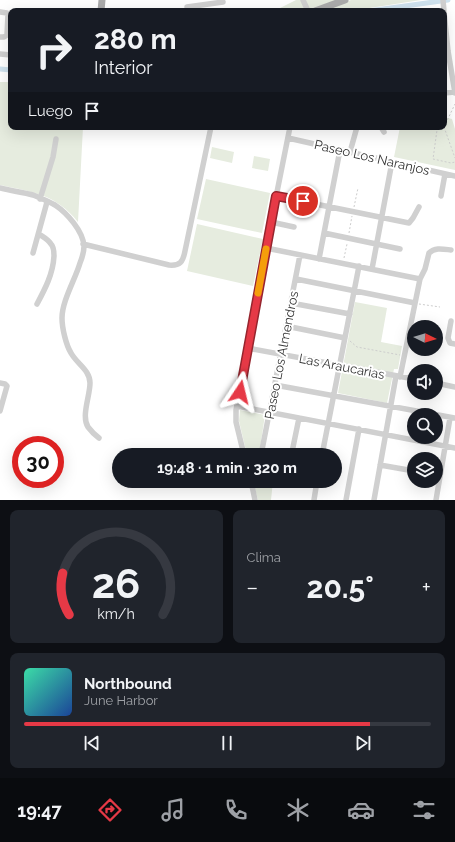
<!DOCTYPE html>
<html lang="es">
<head>
<meta charset="utf-8">
<style>
	:root { --surface:#171b24; --page:#20242c; --text:#f1f3f6; --muted:#9ea1a6; --line:#363941; --accent:#e63946 }
	body { margin:0; font-family:Raleway,sans-serif; background:var(--page); color:var(--text); height:100vh; display:flex; flex-direction:column; font-size:15px; white-space:nowrap }
	* { box-sizing:border-box; margin:0 }
	p { font-size:13px; color:var(--muted) }
	.icon { flex:none; width:22px; height:22px; fill:none; stroke:currentColor; stroke-width:2; stroke-linecap:round; stroke-linejoin:round }
	.map { position:relative; height:500px; overflow:hidden }
	.details { display:flex; flex-direction:column; gap:10px; padding:10px; background:#0d0f14; flex:1 }
	.details>* { flex:none }
	.top-card { position:absolute; left:8px; top:8px; width:439px; height:122px; border-radius:8px; box-shadow:0 4px 16px #0002; background:#171b24; color:var(--text); overflow:hidden }
	.needle { width:26px; rotate:95deg }
	.controls { position:absolute; left:407px; top:320px; display:grid; gap:8px }
	.controls a { display:grid; place-items:center; width:36px; height:36px; border-radius:50%; background:var(--surface); box-shadow:0 4px 16px #0002; font-size:20px }
	.speed { position:absolute; left:12px; top:436px; display:flex; gap:8px; font-size:20px; font-weight:700; text-align:center }
	.speed>* { display:grid; place-content:center; width:52px; height:52px; border-radius:50%; background:var(--surface); box-shadow:0 4px 16px #0002; line-height:1 }
	.speed .limit { border:6px solid #d22; background:#fff; color:#111 }
	.pin { position:absolute; display:grid; place-items:center; width:34px; height:34px; color:#fff; margin:-17px; border:2px solid #fff; border-radius:50%; box-shadow:0 1px 4px #0007 }
	.me { position:absolute; width:44px; margin:-22px; rotate:10deg; stroke-linejoin:round; filter:drop-shadow(0 0 3px #0008) }
	.turn { display:flex; align-items:center; gap:14px; height:84px; padding:0 20px; font-size:18px }
	.turn .icon { width:52px; height:52px; stroke-width:2.5 }
	.turn b { display:block; font-size:28px; line-height:34px }
	.then { display:flex; align-items:center; height:38px; padding:0 20px; background:#0003; gap:8px; font-size:15px }
	.big { font-size:30px; font-weight:700; line-height:1.1 }
	.details .tile { flex:1; display:flex; flex-direction:column; justify-content:center; gap:6px; min-width:0; padding:0 14px; border-radius:8px; background:var(--page) }
	.details .dial { align-items:center; gap:0 }
	.dial svg { height:104px; overflow:visible; fill:none; stroke:var(--line); stroke-width:7; stroke-linecap:round; text-anchor:middle }
	.dial text { fill:var(--text); stroke:none }
	.song { display:flex; align-items:center; gap:12px }
	.cover { width:48px; height:48px; border-radius:6px; background:linear-gradient(135deg,hsl(160 70% 55%),hsl(220 70% 35%)) }
	.played { height:4px; border-radius:2px; background:linear-gradient(90deg,var(--accent) 85%,var(--line) 85%) }
	.keys { display:flex; justify-content:space-around; direction:ltr }
	.heat { display:flex; justify-content:space-between; align-items:center; font-size:22px; direction:ltr }
	.details .tiles { flex:1; display:grid; gap:10px; grid-template-columns:1fr 1fr }
	.tile:last-child { grid-column:span 2 }
	.trip { position:absolute; left:112px; top:448px; width:230px; height:40px; border-radius:20px; background:var(--surface); box-shadow:0 4px 16px #0002; font-weight:700; line-height:40px; text-align:center }
	.tab-bar { display:flex; height:64px; justify-content:space-around; align-items:center; background:#090b0e; color:var(--muted) }
	.tab-bar .icon { width:28px; height:28px }
	.tab-bar .on { color:var(--accent) }
	.tab-bar b { font-size:18px; color:var(--text) }
	.map>svg:first-child { display:block }
	.green { fill:#e6ecdf }
	.lines { fill:none; stroke-linecap:round; stroke-linejoin:round }
	.canal { stroke:#cfe2ee; stroke-width:5 }
	.path { stroke:#cdcdcd; stroke-width:1; stroke-dasharray:2 2; stroke-linecap:butt }
	.minor { stroke:#d0d0d0; stroke-width:5.5 }
	.major { stroke:#ababab; stroke-width:7 }
	.route-casing { stroke:#96252e; stroke-width:10 }
	.route { stroke:#e63946; stroke-width:7 }
	.slow { stroke:#f59e0b; stroke-width:7 }
	.labels { text-anchor:middle; stroke-width:4; stroke-linejoin:round; paint-order:stroke }
	.street-label { font-size:13px; fill:#333; stroke:#fff }
</style>
</head>
<body>
<div class="map">
<svg width="455" height="500" viewBox="0 0 455 500">
	<rect width="100%" height="100%" fill="#fff"/>
	<path class="green" d="M296 0H337L308 11H274Z
		M351 0H421L350 11H321Z
		M0 82H11V127H83L78 222C56 194 32 192 0 185Z
		M444 117 452 119 455 129V170L394 157 400 127H444Z
		M212 147 234 152 232 163 210 158Z
		M254 156 270 159 268 171 252 168Z
		M206 179 270 193 262 233 197 219Z
		M197 224 263 239 253 286 187 271Z
		M355 302 387 308 381 342 402 346 398 369H394L387 403 338 393Z
		M240 410 265 415 259 455H247L239 421Z
		M253 481H273L271 500H258Z"/>
	<g class="lines">
		<path class="canal" d="M369 11 448 0
			M0 69 11 70"/>
		<path class="path" d="M444 127 455 158
			M444 127 455 104
			M443 128H439L437 130 433 159 451 163 455 162
			M354 207 358 188
			M349 233 352 216
			M344 258 347 244
			M419 304 440 307
			M436 332H437
			M350 341 357 347 400 355
			M411 349 432 353"/>
		<path class="minor" d="M303 0 308 11
			M443 0 444 11
			M187 7 223 2
			M0 12 7 13 8 15 7 35 4 37H0
			M444 12 448 51 455 93
			M0 54 11 55
			M444 93 455 92
			M381 127 384 132
			M288 138 455 176
			M350 152 357 127
			M0 188C11 191 22 192 33 195 40 198 48 201 55 205 67 213 83 231 84 246 84 251 82 258 80 263 75 280 62 301 62 318 62 328 66 345 71 353 77 364 90 370 90 383 90 396 81 416 88 427 91 431 95 435 99 438
			M276 196 409 223 413 218 419 207
			M441 196 445 174
			M40 199 53 157 56 139
			M271 222 294 227
			M324 233 400 249
			M83 244 169 265C180 266 183 262 185 251L211 127
			M266 248 420 279
			M33 253 47 202
			M319 259 340 150
			M372 269 392 162
			M296 279 415 303
			M291 303 350 314
			M37 304C45 289 53 274 54 256 54 252 54 247 51 244 48 239 43 237 39 234
			M451 321 448 338 450 343 455 344
			M286 326 345 338
			M247 348 414 379
			M400 377 420 279 425 269 429 253C435 247 443 249 451 250
			M0 383 5 384 7 386 0 411
			M436 383 455 387
			M275 385 455 418
			M237 406 455 448
			M292 452 299 418
			M244 455 236 422V410L271 222 290 127
			M261 455 300 255
			M322 455 359 266
			M380 465 414 471
			M251 481 255 500
			M314 500 317 481
			M346 500 359 429
			M374 500 396 376
			M436 500 450 418"/>
		<path class="major" d="M101 11 102 0
			M315 11 345 0"/>
	</g>
	<g class="lines">
		<defs>
			<path id="route" d="M240 392 276 196 303 201"/>
		</defs>
		<use href="#route" class="route-casing"/>
		<use href="#route" class="route"/>
		<path class="slow" d="M258 293 266 249"/>
	</g>
	<g class="labels">
		<g class="street-label">
			<text transform="translate(372 157) rotate(13)" y="5">Paseo Los Naranjos</text>
			<text transform="translate(281 355) rotate(-79)" y="5">Paseo Los Almendros</text>
			<text transform="translate(342 366) rotate(11)" y="5">Las Araucarias</text>
		</g>
	</g>
</svg>
<div class="controls">
<a><svg class="needle" viewBox="-14 -14 28 28"><path d="M0-13l5 13h-10z" fill="#e53935"/><path d="M0 13l5-13h-10z" fill="#9ea1a6"/></svg></a>
<a><svg class="icon" aria-label="sound" viewBox="0 0 24 24"><path d="M4 9h4l5-4v14l-5-4H4zM17 9q2 3 0 6"/></svg></a>
<a><svg class="icon" aria-label="search" viewBox="0 0 24 24"><circle cx="10" cy="10" r="6"/><path d="M15 15l6 6"/></svg></a>
<a><svg class="icon" aria-label="layers" viewBox="0 0 24 24"><path d="M12 4l9 5-9 5-9-5zM3 14l9 5 9-5"/></svg></a>
</div>
<div class="speed"><div class="limit">30</div></div>
<div class="pin" style="left:303px;top:201px;background:#d93025"><svg class="icon" aria-label="arrive" viewBox="0 0 24 24"><path d="M6 21V4h12l-3 4 3 4H6"/></svg></div>
<svg class="me" style="left:240px;top:392px" viewBox="-20 -20 40 40"><path d="M0-17L14 15 0 8-14 15z" fill="#e63946" stroke="#fff" stroke-width="4"/></svg>
<div class="trip">19:48 · 1 min · 320 m</div>
<div class="top-card">
<div class="turn"><svg class="icon" aria-label="right" viewBox="0 0 24 24"><path d="M7 20v-9h11M14 6l5 5-5 5"/></svg><div><b>280 m</b>Interior</div></div>
<div class="then">Luego<svg class="icon" aria-label="arrive" viewBox="0 0 24 24"><path d="M6 21V4h12l-3 4 3 4H6"/></svg></div>
</div>
</div>
<section class="details">
<div class="tiles">
<div class="tile dial"><svg viewBox="0 0 100 80">
<path d="M14 69A42 42 0 1 1 86 69"/>
<path d="M14 69A42 42 0 0 1 9 37" stroke="#e63946"/>
<text x="50" y="56" font-size="32" font-weight="700">26</text>
<text x="50" y="72" font-size="11">km/h</text>
</svg></div>
<div class="tile"><p>Clima</p>
<div class="heat"><a>−</a><b class="big">20.5°</b><a>+</a></div>
</div>
<div class="tile">
<div class="song"><i class="cover"></i><div><b>Northbound</b><p>June Harbor</p></div></div>
<div class="played"></div>
<div class="keys"><svg class="icon" aria-label="previous" viewBox="0 0 24 24"><path d="M18 5L8 12l10 7zM5 5v14"/></svg><svg class="icon" aria-label="pause" viewBox="0 0 24 24"><path d="M8 5v14M16 5v14"/></svg><svg class="icon" aria-label="next" viewBox="0 0 24 24"><path d="M6 5l10 7-10 7zM19 5v14"/></svg></div>
</div>
</div>
</section>
<nav class="tab-bar">
<b>19:47</b>
<svg class="icon on" aria-label="directions" viewBox="0 0 24 24"><path d="M12 3l9 9-9 9-9-9zM9 14v-3h6M13 9l2 2-2 2"/></svg>
<svg class="icon" aria-label="music" viewBox="0 0 24 24"><path d="M9 18V5l10-2v13"/><circle cx="6" cy="18" r="3"/><circle cx="16" cy="16" r="3"/></svg>
<svg class="icon" aria-label="phone" viewBox="0 0 24 24"><path d="M5 4h4l2 5-3 2q2 4 5 5l2-3 5 2v4C11 20 4 13 5 4z"/></svg>
<svg class="icon" aria-label="climate" viewBox="0 0 24 24"><path d="M12 3v18M4 7l16 10M4 17L20 7"/></svg>
<svg class="icon" aria-label="car" viewBox="0 0 24 24"><path d="M5 17H2v-5l4-1 3-4h7l3 4 3 1v5h-3M9 17h6M6 11h13"/><circle cx="7" cy="17" r="2"/><circle cx="17" cy="17" r="2"/></svg>
<svg class="icon" aria-label="filters" viewBox="0 0 24 24"><path d="M4 7h16M4 17h16"/><circle cx="9" cy="7" r="2"/><circle cx="15" cy="17" r="2"/></svg>
</nav>
</body>
</html>
